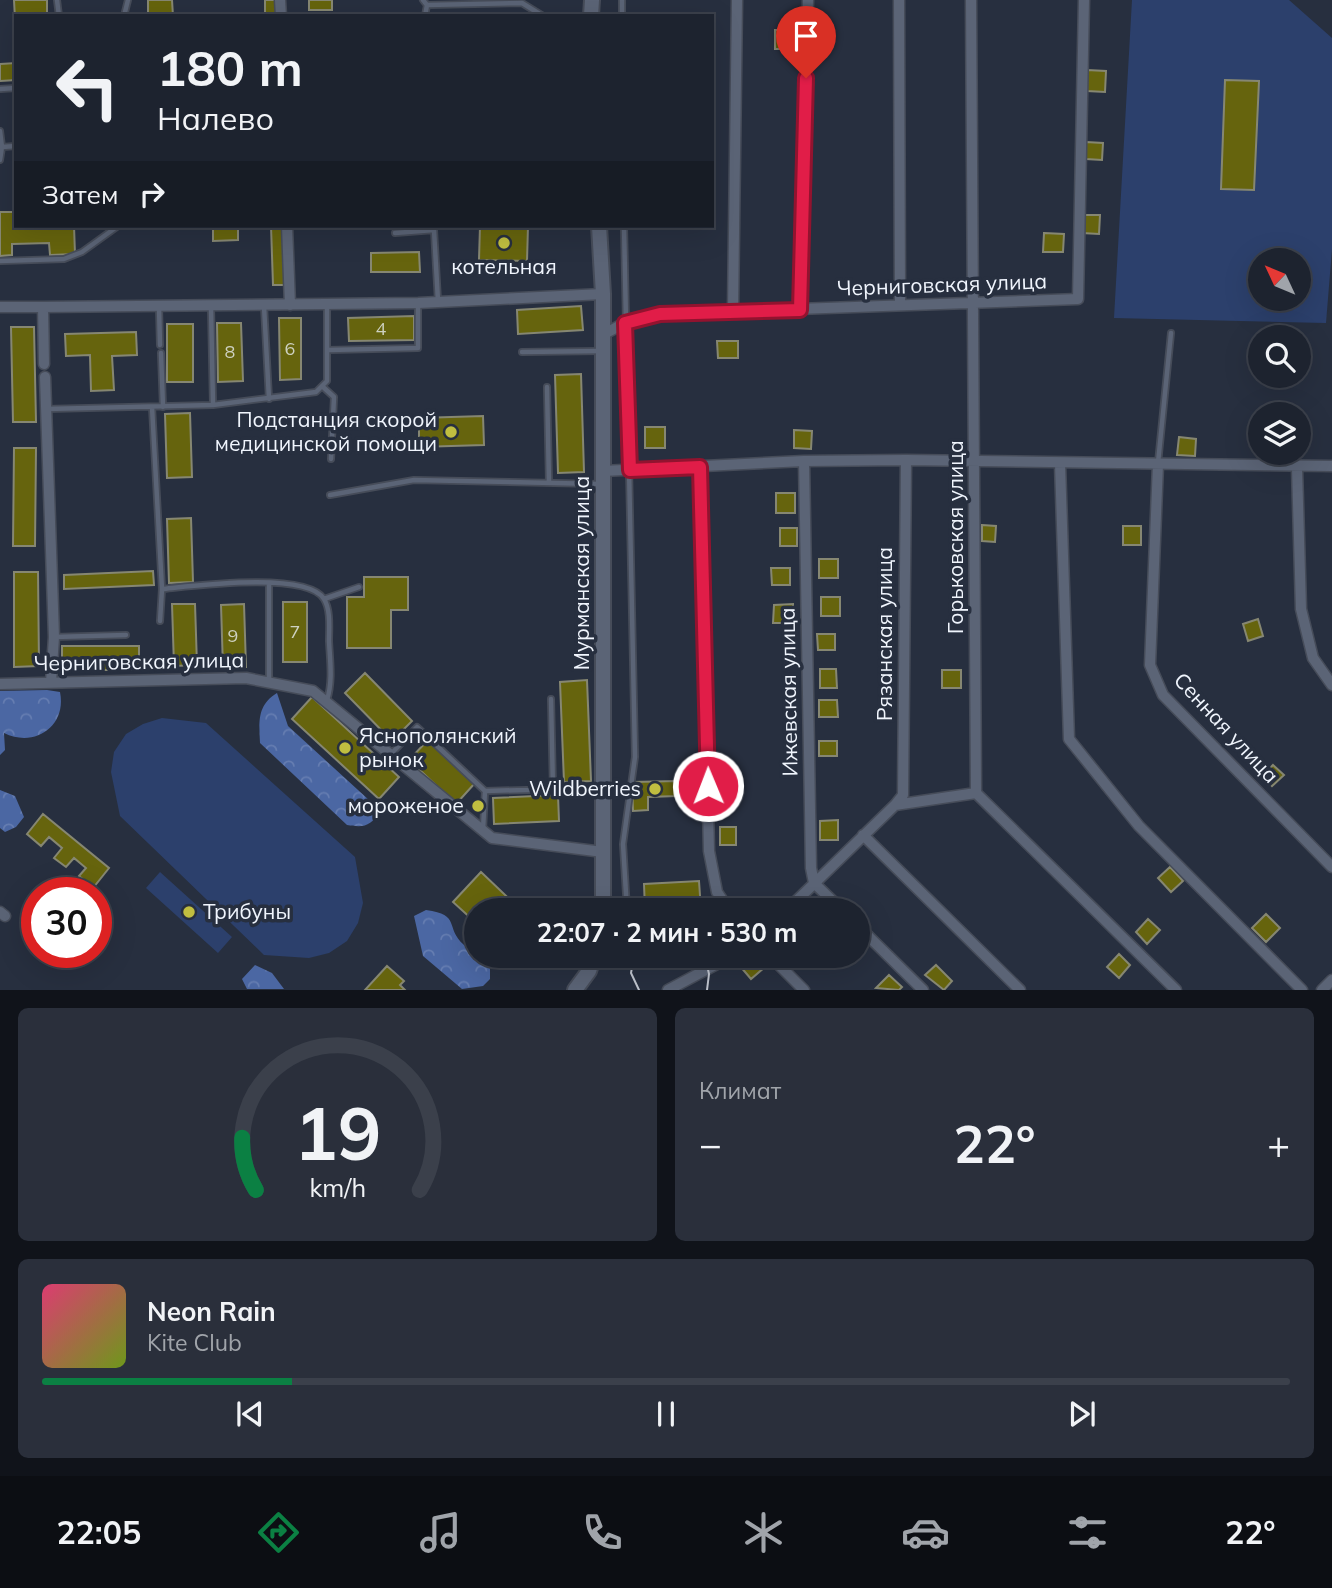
<!DOCTYPE html>
<html lang="ru">
<head>
<meta charset="utf-8">
<style>
	:root { --surface:#1d232f; --page:#2a2f3b; --text:#f1f3f6; --muted:#a0a4aa; --line:#3b404b; --accent:#0b8043 }
	body { margin:0; font-family:Mulish,sans-serif; background:var(--page); color:var(--text); height:100vh; display:flex; flex-direction:column; font-size:26px; white-space:nowrap }
	* { box-sizing:border-box; margin:0 }
	p { font-size:23px; color:var(--muted) }
	.icon { flex:none; width:38px; height:38px; fill:none; stroke:currentColor; stroke-width:2; stroke-linecap:round; stroke-linejoin:round }
	.map { position:relative; height:990px; overflow:hidden }
	.panel { display:flex; flex-direction:column; gap:18px; padding:18px; background:#10131a; flex:1 }
	.panel>* { flex:none }
	.banner { position:absolute; left:14px; top:14px; width:700px; height:214px; border-radius:0px; box-shadow:0 7px 28px #0002,0 0 0 2px var(--line); background:#1d232f; color:var(--text); overflow:hidden }
	.needle { width:46px; rotate:314deg }
	.controls { position:absolute; left:1248px; top:248px; display:grid; gap:14px }
	.controls a { display:grid; place-items:center; width:63px; height:63px; border-radius:50%; background:var(--surface); box-shadow:0 7px 28px #0002,0 0 0 2px var(--line); font-size:35px }
	.speed { position:absolute; left:21px; top:877px; display:flex; gap:14px; font-size:35px; font-weight:700; text-align:center }
	.speed>* { display:grid; place-content:center; width:91px; height:91px; border-radius:50%; background:var(--surface); box-shadow:0 7px 28px #0002,0 0 0 2px var(--line); line-height:1 }
	.speed .limit { border:10px solid #d22; background:#fff; color:#111 }
	.pin { position:absolute; display:grid; place-items:center; width:60px; height:60px; color:#fff; margin:-72px -30px; border-radius:50% 50% 50% 0; rotate:-45deg; box-shadow:0 0 7px #0007 }
	.pin .icon { rotate:45deg }
	.me { position:absolute; width:77px; margin:-38px; rotate:359deg; stroke-linejoin:round; filter:drop-shadow(0 0 5px #0008) }
	.turn { display:flex; align-items:center; gap:24px; height:147px; padding:0 28px; font-size:32px }
	.turn .icon { width:91px; height:91px; stroke-width:2.5 }
	.turn b { display:block; font-size:49px; line-height:60px }
	.then { display:flex; align-items:center; height:66px; padding:0 28px; background:#0003; gap:14px; font-size:26px }
	.big { font-size:52px; font-weight:700; line-height:1.1 }
	.panel .tile { flex:1; display:flex; flex-direction:column; justify-content:center; gap:10px; min-width:0; padding:0 24px; border-radius:10px; background:var(--page) }
	.panel .dial { align-items:center; gap:0 }
	.dial svg { height:182px; overflow:visible; fill:none; stroke:var(--line); stroke-width:7; stroke-linecap:round; text-anchor:middle }
	.dial text { fill:var(--text); stroke:none }
	.song { display:flex; align-items:center; gap:21px }
	.cover { width:84px; height:84px; border-radius:10px; background:linear-gradient(135deg,hsl(340 70% 55%),hsl(80 70% 35%)) }
	.played { height:7px; border-radius:4px; background:linear-gradient(90deg,var(--accent) 20%,var(--line) 20%) }
	.keys { display:flex; justify-content:space-around; direction:ltr }
	.heat { display:flex; justify-content:space-between; align-items:center; font-size:38px; direction:ltr }
	.panel .tiles { flex:1; display:grid; gap:18px; grid-template-columns:1fr 1fr }
	.tile:last-child { grid-column:span 2 }
	.trip { position:absolute; left:464px; top:898px; width:406px; height:70px; border-radius:35px; background:var(--surface); box-shadow:0 7px 28px #0002,0 0 0 2px var(--line); font-weight:700; line-height:70px; text-align:center }
	.tab-bar { display:flex; height:112px; justify-content:space-around; align-items:center; background:#0c0e13; color:var(--muted) }
	.tab-bar .icon { width:49px; height:49px }
	.tab-bar .on { color:var(--accent) }
	.tab-bar b { font-size:32px; color:var(--text) }
	.map>svg:first-child { display:block }
	.grass { fill:#2c406c; fill-rule:evenodd }
	.forest { fill:url(#forest-crowns) }
	.building { fill:#66640d; stroke:#868772; stroke-width:2 }
	.lines { fill:none; stroke-linecap:round; stroke-linejoin:round }
	.lane-casing { stroke:#464c59; stroke-width:8 }
	.street-casing { stroke:#464c59; stroke-width:13 }
	.secondary-casing { stroke:#464c59; stroke-width:18 }
	.lane { stroke:#5b6476; stroke-width:4.5 }
	.street { stroke:#5b6476; stroke-width:10 }
	.secondary { stroke:#5b6476; stroke-width:14 }
	.tram { stroke:#c1c6d0; stroke-width:2 }
	.route-casing { stroke:#92132f; stroke-width:18 }
	.route { stroke:#e11d48; stroke-width:12 }
	.poi-dot { fill:#c0be40; stroke:#272f3f; stroke-width:2.5 }
	.labels { text-anchor:middle; stroke-width:7; stroke-linejoin:round; paint-order:stroke }
	.number-label { font-size:18px; fill:#ced1c1 }
	.poi-label { font-size:21px; fill:#f0f5fd; stroke:#272f3f; text-anchor:end }
	.street-label { font-size:21px; fill:#f0f5fd; stroke:#272f3f }
</style>
</head>
<body>
<div class="map">
<svg width="1332" height="990" viewBox="0 0 1332 990">
	<defs>
		<pattern id="forest-crowns" width="20" height="18" patternUnits="userSpaceOnUse" patternTransform="scale(1.75)"><rect width="20" height="18" fill="#4b67a3"/><path d="M2 6a3 3 0 1 1 6 0M12 15a3 3 0 1 1 6 0" fill="none" stroke="#657db1"/></pattern>
	</defs>
	<rect width="100%" height="100%" fill="#272f3f"/>
	<path class="grass" d="M1132 0H1289L1332 38V249L1326 323 1114 318ZM1260 261H1298V299H1260Z
		M162 718 206 723 355 857 363 903 358 923 347 941 329 953 309 958 264 955 120 816 111 772 114 752 126 734 143 724Z
		M160 872 232 937 218 953 146 888Z"/>
	<path class="forest" d="M47 690 60 692C67 727 34 748 4 733L5 750 0 755V691Z
		M277 693 288 726 381 811C370 826 365 828 347 825L260 743C259 722 257 705 277 693Z
		M0 790 15 796 24 817 16 827 5 832 0 828Z
		M426 910C462 915 444 927 464 945 473 953 480 956 490 964V979L483 986 462 989 423 956 414 916Z
		M255 965 272 973 284 989H247L242 979Z"/>
	<path class="building" d="M14 0H47V16H16V38Z
		M148 0H172L173 16H148Z
		M265 0H277V16H265Z
		M309 0H332V10H309Z
		M775 30H793V49H775Z
		M16 63V80L0 81V64Z
		M1087 70 1106 71 1105 92 1087 91Z
		M1225 80 1259 81 1254 190 1221 189Z
		M1086 142 1103 143 1102 160 1086 159Z
		M0 212H16V226H74L75 254 50 255 49 243 12 244V255L0 256Z
		M1082 215H1100L1099 234 1082 233Z
		M213 226H238V240L213 241Z
		M271 226H282L285 285H273Z
		M480 226H528L527 261 479 260Z
		M1044 233 1064 234 1063 252H1043Z
		M419 252 420 272H371V253Z
		M581 306 583 330 518 334 517 310Z
		M414 316V340L349 341 348 318Z
		M279 318H301V379L280 380Z
		M217 323H241L243 381 218 382Z
		M167 324H193V382H167Z
		M11 327H34L36 422H13Z
		M136 332 137 355 112 356 114 390 91 391 90 355 66 356 65 334Z
		M717 341H738V358H718Z
		M581 374 584 472 558 473 555 375Z
		M190 413 192 477 167 478 165 414Z
		M483 416 484 445 419 447V418Z
		M645 427H665V448H645Z
		M794 430 812 431 811 449 794 448Z
		M1179 437 1196 439 1195 456 1177 455Z
		M14 448H36L35 546H13Z
		M776 493H795V513H776Z
		M191 518 193 582 169 583 167 519Z
		M982 525 996 526 995 542 982 541Z
		M1123 526H1141V545H1123Z
		M780 528H797V546H780Z
		M819 559H838V578H819Z
		M771 568H790V585H772Z
		M153 571 154 585 64 589V575Z
		M14 572H38L39 666 14 667Z
		M364 577H408V610H391V648H347V597H364Z
		M821 597H840V616H821Z
		M283 602H307V662H283Z
		M172 604H195L197 665 174 666Z
		M244 604 246 667 223 668 221 605Z
		M793 604V623H773L774 605Z
		M1258 619 1263 636 1248 641 1243 624Z
		M817 634H835V650H818Z
		M62 646H139V670H62Z
		M820 669H836L837 688H820Z
		M942 670H961V688H942Z
		M365 673 412 721 392 741 345 693Z
		M587 680 591 781 564 782 560 682Z
		M312 697 399 777 379 799 292 719Z
		M819 700H837L838 717H819Z
		M428 740 475 783 456 804 409 760Z
		M819 741H837V756H819Z
		M1273 765 1284 775 1272 786 1262 776Z
		M677 781V796L648 797V810L633 811 632 782Z
		M558 795 559 821 494 824 493 798Z
		M43 814 109 868 93 888 79 876 86 868 74 858 66 867 54 858 62 848 49 837 41 846 27 834Z
		M838 820V840H820V821Z
		M720 827H736V845H720Z
		M1170 867 1183 881 1171 892 1158 878Z
		M481 872 521 910H476V923L453 902Z
		M699 881 701 910H645L644 884Z
		M1266 914 1280 928 1266 942 1252 928Z
		M1148 919 1160 930 1147 944 1136 932Z
		M1119 954 1130 965 1119 978 1107 967Z
		M752 956 765 967 751 979 740 966Z
		M936 965 952 981 944 990 925 975Z
		M387 966 404 981 400 985 405 990H365Z
		M889 975 902 987 899 990 876 988Z"/>
	<g class="lines">
		<defs>
			<path id="lane" d="M57 0 59 16
				M423 0 427 5 522 3 543 16
				M622 0V16
				M124 16 128 0
				M425 16 427 5
				M0 89 16 88
				M0 131 2 147
				M0 160 2 147 16 146
				M624 226 635 757 623 844 627 910
				M395 233 434 230 438 301
				M0 261 64 259 82 252 118 226
				M264 306 269 399
				M159 307 160 345
				M211 307 213 405
				M328 350 418 348V303
				M522 352 601 351
				M161 353 163 407
				M322 386 334 397 331 459
				M547 387 549 483
				M152 407 162 589 160 621
				M46 409 213 405 316 392 327 381V305
				M1158 463 1171 333
				M330 495 414 480 600 484
				M269 583V681
				M162 589C193 586 306 571 324 599 331 610 329 629 329 641 330 661 333 681 327 700
				M324 599 359 587
				M54 637 126 635
				M551 699 553 790
				M390 755 417 727 485 791
				M483 830 485 791 602 788"/>
			<path id="street" d="M280 0 281 16
				M899 0 900 304
				M971 0 976 793 1176 990
				M287 226 290 305
				M0 307H43L44 364
				M43 307 418 303 603 294
				M733 310 737 0
				M800 310 808 0
				M602 335 625 323 660 314 1078 299 1084 0
				M45 377 54 637 51 682
				M804 461 811 868 814 883 842 910
				M1060 464 1069 739 1139 826 1302 990
				M1158 464 1150 665 1163 695 1332 867
				M700 467 709 851 717 892 729 910
				M1297 468 1301 609 1313 658 1332 685
				M603 471 804 461 906 460 1332 466
				M0 684 246 678 313 691 492 838 603 852
				M895 805 903 795 906 460
				M863 835 1020 990
				M787 910 895 805 976 793
				M0 912 5 916
				M858 926 923 990
				M770 956 804 990
				M668 990 732 956
				M1322 990 1332 980"/>
			<path id="secondary" d="M591 16 592 0
				M599 226 603 294V910
				M575 990 589 971 594 956"/>
		</defs>
		<use href="#lane" class="lane-casing"/>
		<use href="#street" class="street-casing"/>
		<use href="#secondary" class="secondary-casing"/>
		<use href="#lane" class="lane"/>
		<use href="#street" class="street"/>
		<use href="#secondary" class="secondary"/>
		<path class="tram" d="M634 956 631 973 639 990
			M705 956 709 974 707 990"/>
	</g>
	<g class="lines">
		<defs>
			<path id="route" d="M708 786 700 467 630 470 625 323 660 314 800 310 806 78"/>
		</defs>
		<use href="#route" class="route-casing"/>
		<use href="#route" class="route"/>
	</g>
	<g class="poi-dot">
		<circle cx="504" cy="243" r="7"/>
		<circle cx="451" cy="432" r="7"/>
		<circle cx="345" cy="748" r="7"/>
		<circle cx="655" cy="789" r="7"/>
		<circle cx="478" cy="806" r="7"/>
		<circle cx="189" cy="912" r="7"/>
	</g>
	<g class="labels">
		<g class="number-label">
			<text x="381" y="335">4</text>
			<text x="290" y="355">6</text>
			<text x="230" y="358">8</text>
			<text x="295" y="638">7</text>
			<text x="233" y="642">9</text>
		</g>
		<g class="poi-label">
			<text x="504" y="274" text-anchor="middle">котельная</text>
			<text x="437" y="427">Подстанция скорой<tspan x="437" dy="24">медицинской помощи</tspan></text>
			<text x="359" y="743" text-anchor="start">Яснополянский<tspan x="359" dy="24">рынок</tspan></text>
			<text x="641" y="796">Wildberries</text>
			<text x="464" y="813">мороженое</text>
			<text x="203" y="919" text-anchor="start">Трибуны</text>
		</g>
		<g class="street-label">
			<text transform="translate(942 285) rotate(-2)" y="7">Черниговская улица</text>
			<text transform="translate(956 537) rotate(-90)" y="7">Горьковская улица</text>
			<text transform="translate(582 573) rotate(-90)" y="7">Мурманская улица</text>
			<text transform="translate(885 634) rotate(-90)" y="7">Рязанская улица</text>
			<text transform="translate(139 662) rotate(-1)" y="7">Черниговская улица</text>
			<text transform="translate(789 692) rotate(-91)" y="7">Ижевская улица</text>
			<text transform="translate(1226 728) rotate(47)" y="7">Сенная улица</text>
		</g>
	</g>
</svg>
<div class="controls">
<a><svg class="needle" viewBox="-14 -14 28 28"><path d="M0-13l5 13h-10z" fill="#e53935"/><path d="M0 13l5-13h-10z" fill="#a0a4aa"/></svg></a>
<a><svg class="icon" aria-label="search" viewBox="0 0 24 24"><circle cx="10" cy="10" r="6"/><path d="M15 15l6 6"/></svg></a>
<a><svg class="icon" aria-label="layers" viewBox="0 0 24 24"><path d="M12 4l9 5-9 5-9-5zM3 14l9 5 9-5"/></svg></a>
</div>
<div class="speed"><div class="limit">30</div></div>
<div class="pin" style="left:806px;top:78px;background:#d93025"><svg class="icon" aria-label="arrive" viewBox="0 0 24 24"><path d="M6 21V4h12l-3 4 3 4H6"/></svg></div>
<svg class="me" style="left:708px;top:786px" viewBox="-20 -20 40 40"><circle r="17" fill="#e11d48" stroke="#fff" stroke-width="3"/><path d="M0-11L8 9 0 5-8 9z" fill="#fff"/></svg>
<div class="trip">22:07 · 2 мин · 530 m</div>
<div class="banner">
<div class="turn"><svg class="icon" aria-label="left" viewBox="0 0 24 24"><path d="M17 20v-9H6M10 6l-5 5 5 5"/></svg><div><b>180 m</b>Налево</div></div>
<div class="then">Затем<svg class="icon" aria-label="right" viewBox="0 0 24 24"><path d="M7 20v-9h11M14 6l5 5-5 5"/></svg></div>
</div>
</div>
<section class="panel">
<div class="tiles">
<div class="tile dial"><svg viewBox="0 0 100 80">
<path d="M14 69A42 42 0 1 1 86 69"/>
<path d="M14 69A42 42 0 0 1 8 46" stroke="#0b8043"/>
<text x="50" y="56" font-size="32" font-weight="700">19</text>
<text x="50" y="72" font-size="11">km/h</text>
</svg></div>
<div class="tile"><p>Климат</p>
<div class="heat"><a>−</a><b class="big">22°</b><a>+</a></div>
</div>
<div class="tile">
<div class="song"><i class="cover"></i><div><b>Neon Rain</b><p>Kite Club</p></div></div>
<div class="played"></div>
<div class="keys"><svg class="icon" aria-label="previous" viewBox="0 0 24 24"><path d="M18 5L8 12l10 7zM5 5v14"/></svg><svg class="icon" aria-label="pause" viewBox="0 0 24 24"><path d="M8 5v14M16 5v14"/></svg><svg class="icon" aria-label="next" viewBox="0 0 24 24"><path d="M6 5l10 7-10 7zM19 5v14"/></svg></div>
</div>
</div>
</section>
<nav class="tab-bar">
<b>22:05</b>
<svg class="icon on" aria-label="directions" viewBox="0 0 24 24"><path d="M12 3l9 9-9 9-9-9zM9 14v-3h6M13 9l2 2-2 2"/></svg>
<svg class="icon" aria-label="music" viewBox="0 0 24 24"><path d="M9 18V5l10-2v13"/><circle cx="6" cy="18" r="3"/><circle cx="16" cy="16" r="3"/></svg>
<svg class="icon" aria-label="phone" viewBox="0 0 24 24"><path d="M5 4h4l2 5-3 2q2 4 5 5l2-3 5 2v4C11 20 4 13 5 4z"/></svg>
<svg class="icon" aria-label="climate" viewBox="0 0 24 24"><path d="M12 3v18M4 7l16 10M4 17L20 7"/></svg>
<svg class="icon" aria-label="car" viewBox="0 0 24 24"><path d="M5 17H2v-5l4-1 3-4h7l3 4 3 1v5h-3M9 17h6M6 11h13"/><circle cx="7" cy="17" r="2"/><circle cx="17" cy="17" r="2"/></svg>
<svg class="icon" aria-label="filters" viewBox="0 0 24 24"><path d="M4 7h16M4 17h16"/><circle cx="9" cy="7" r="2"/><circle cx="15" cy="17" r="2"/></svg>
<b>22°</b>
</nav>
</body>
</html>
